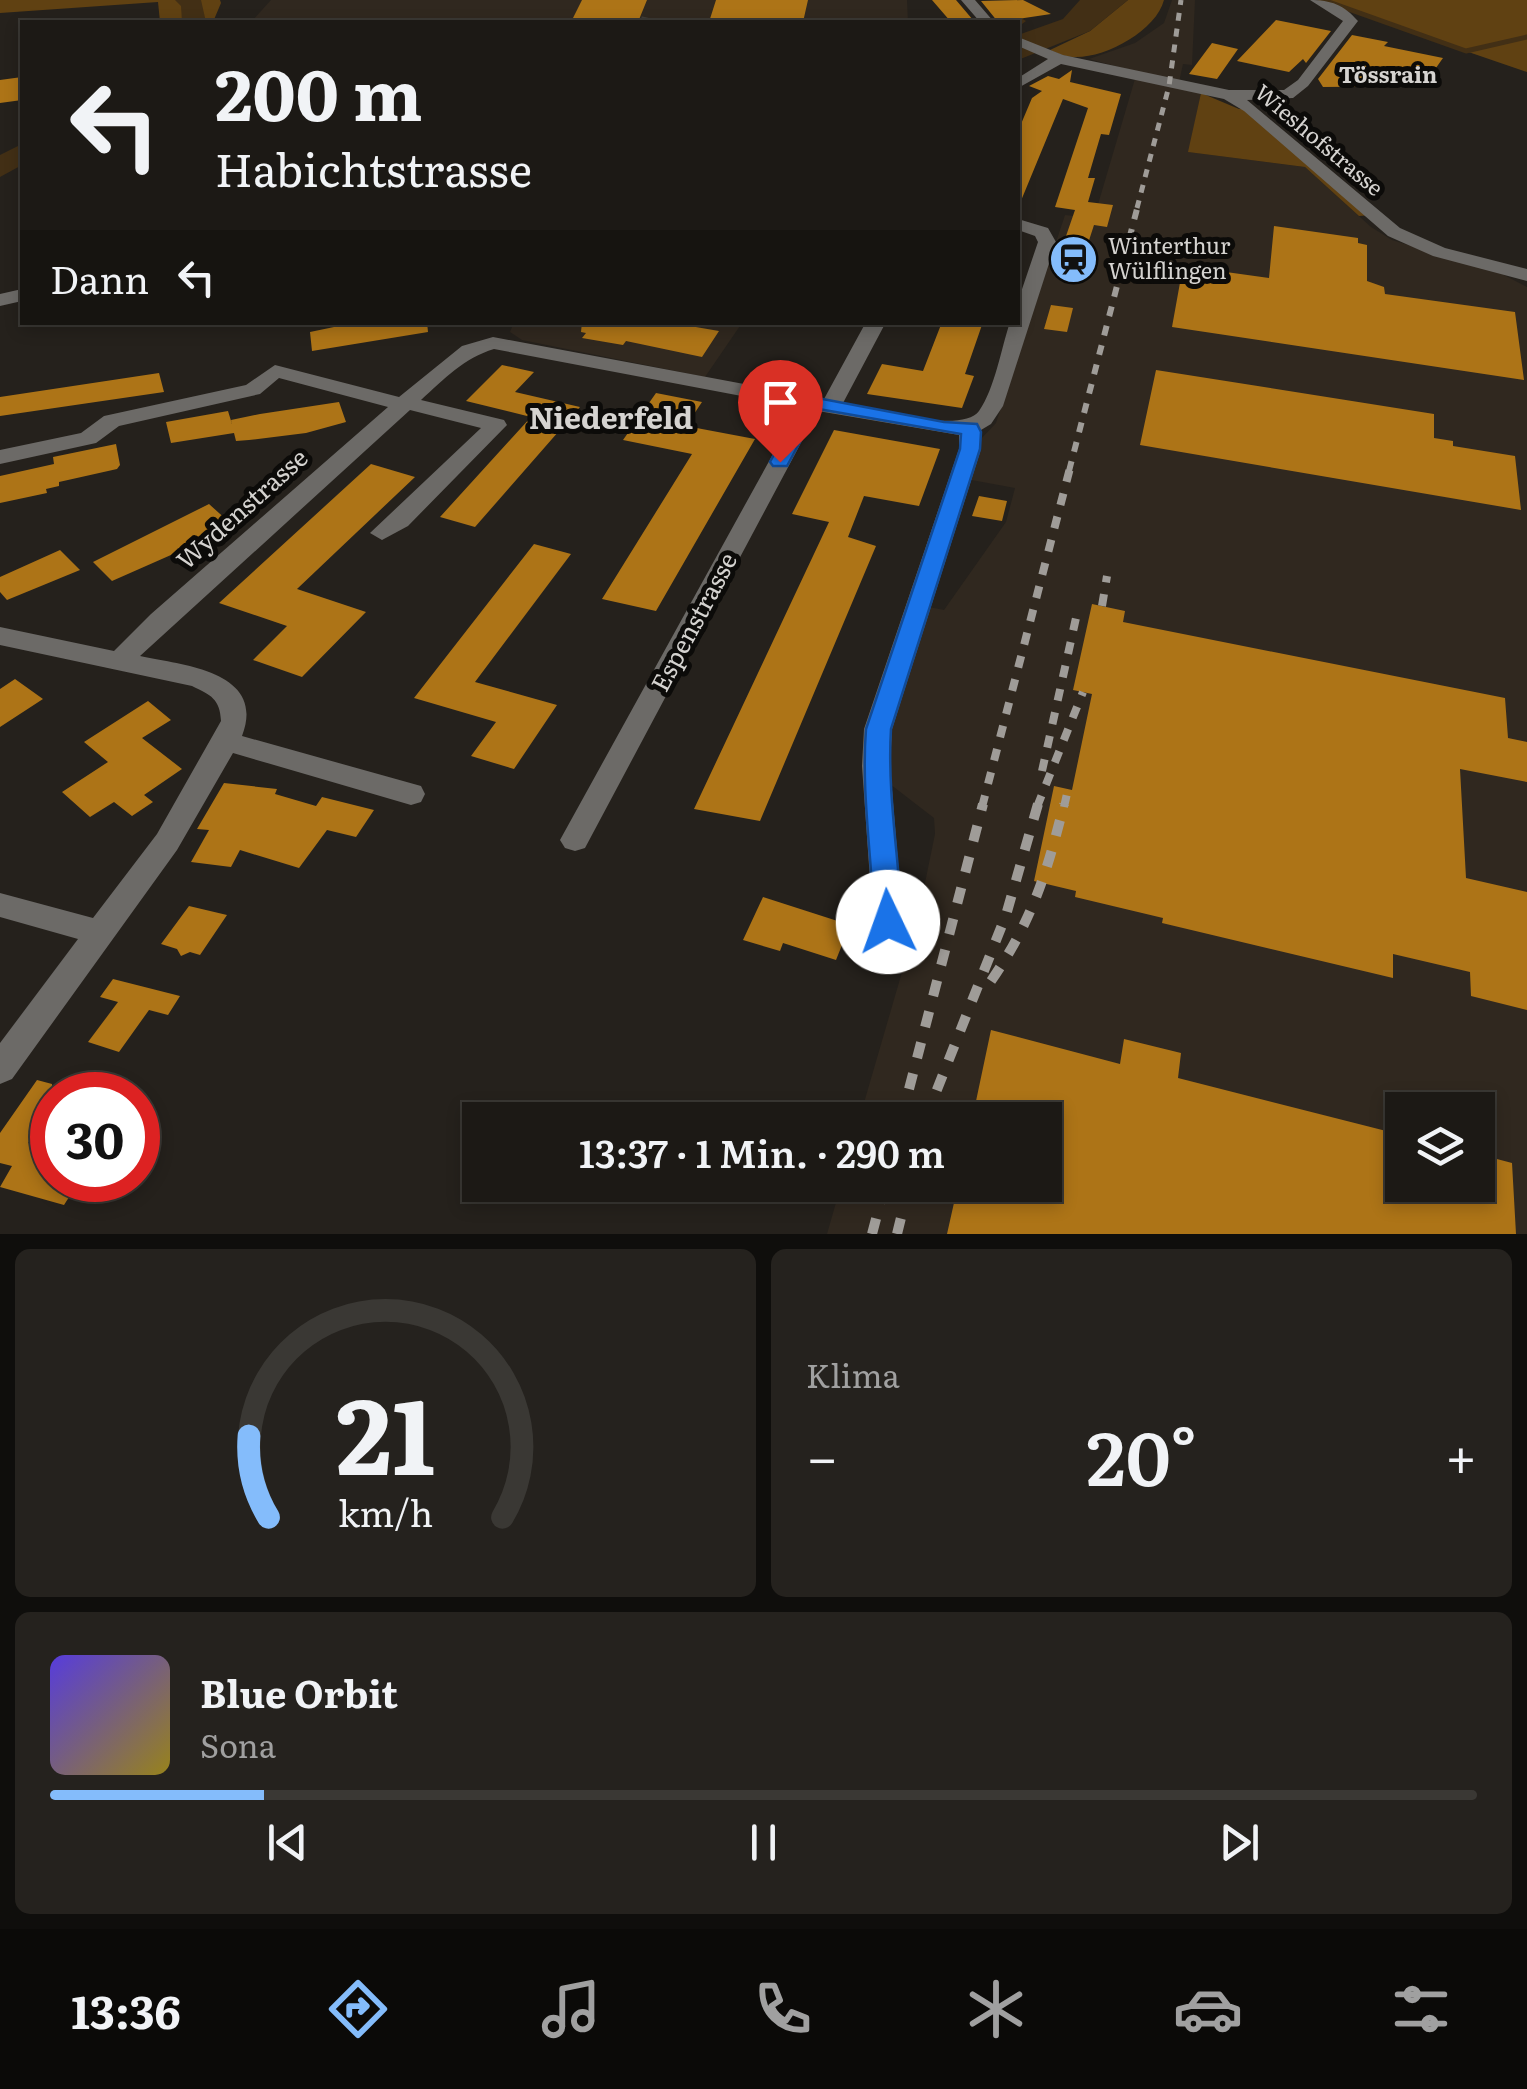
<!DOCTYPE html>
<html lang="de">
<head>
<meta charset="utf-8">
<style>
	:root { --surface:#1c1915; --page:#25221e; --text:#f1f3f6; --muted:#a0a0a0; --line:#3a3834; --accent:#84bcfb }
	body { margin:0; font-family:Literata,serif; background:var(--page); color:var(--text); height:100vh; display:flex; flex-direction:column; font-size:38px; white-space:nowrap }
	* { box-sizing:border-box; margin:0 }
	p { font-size:32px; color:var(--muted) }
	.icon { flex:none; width:55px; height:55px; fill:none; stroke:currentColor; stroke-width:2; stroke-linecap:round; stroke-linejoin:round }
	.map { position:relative; height:1234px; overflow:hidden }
	.panel { display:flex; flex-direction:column; gap:15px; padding:15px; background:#0f0e0c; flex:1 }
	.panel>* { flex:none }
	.guide { position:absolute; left:20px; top:20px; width:1000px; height:305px; border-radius:0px; box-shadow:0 5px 15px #0003,0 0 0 2px var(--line); background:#1c1915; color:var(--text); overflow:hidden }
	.fabs { position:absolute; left:1385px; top:1092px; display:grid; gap:20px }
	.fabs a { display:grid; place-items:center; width:110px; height:110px; border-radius:0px; background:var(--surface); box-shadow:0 5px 15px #0003,0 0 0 2px var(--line); font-size:50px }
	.speed { position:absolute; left:30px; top:1072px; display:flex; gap:20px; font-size:50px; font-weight:700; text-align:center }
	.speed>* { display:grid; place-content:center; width:130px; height:130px; border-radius:50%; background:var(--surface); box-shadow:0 5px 15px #0003,0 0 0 2px var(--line); line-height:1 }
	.speed .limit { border:15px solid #d22; background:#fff; color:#111 }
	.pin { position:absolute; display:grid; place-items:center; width:85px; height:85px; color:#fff; margin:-102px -42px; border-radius:50% 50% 50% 0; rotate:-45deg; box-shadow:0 0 10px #0007 }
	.pin .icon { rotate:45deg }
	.me { position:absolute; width:110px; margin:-55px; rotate:357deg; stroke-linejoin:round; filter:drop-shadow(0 0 8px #0008) }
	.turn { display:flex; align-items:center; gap:35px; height:210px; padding:0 30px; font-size:45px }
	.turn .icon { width:130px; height:130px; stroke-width:2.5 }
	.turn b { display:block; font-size:70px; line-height:85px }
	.then { display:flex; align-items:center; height:95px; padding:0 30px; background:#0003; gap:20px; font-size:38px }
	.big { font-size:75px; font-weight:600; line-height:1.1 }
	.panel .widget { flex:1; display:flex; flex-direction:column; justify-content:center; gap:15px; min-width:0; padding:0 35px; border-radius:15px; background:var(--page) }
	.panel .dial { align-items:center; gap:0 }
	.dial svg { height:260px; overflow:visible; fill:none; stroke:var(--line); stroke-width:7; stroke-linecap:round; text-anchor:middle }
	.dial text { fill:var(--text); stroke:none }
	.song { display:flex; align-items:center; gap:30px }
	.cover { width:120px; height:120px; border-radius:15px; background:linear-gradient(135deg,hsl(250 70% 55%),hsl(50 70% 35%)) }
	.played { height:10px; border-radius:5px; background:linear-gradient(90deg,var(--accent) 15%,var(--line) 15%) }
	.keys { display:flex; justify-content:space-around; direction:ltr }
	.heat { display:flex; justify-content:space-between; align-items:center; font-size:55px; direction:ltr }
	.panel .tiles { flex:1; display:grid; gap:15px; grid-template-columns:1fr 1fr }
	.widget:last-child { grid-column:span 2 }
	.trip { position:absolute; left:462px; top:1102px; width:600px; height:100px; border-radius:0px; background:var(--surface); box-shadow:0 5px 15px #0003,0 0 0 2px var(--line); font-weight:600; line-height:100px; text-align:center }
	.menu { display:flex; height:160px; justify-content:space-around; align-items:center; background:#0b0a08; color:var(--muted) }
	.menu .icon { width:70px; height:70px }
	.menu .current { color:var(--accent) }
	.menu b { font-size:45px; color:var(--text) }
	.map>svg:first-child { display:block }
	.built { fill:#30281f; fill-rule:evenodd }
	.green { fill:#604112 }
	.water { fill:#422f15 }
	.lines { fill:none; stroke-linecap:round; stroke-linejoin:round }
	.stream { stroke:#422f15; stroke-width:5 }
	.canal { fill:#422f15; fill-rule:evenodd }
	.river { fill:#422f15; fill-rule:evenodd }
	.building { fill:#ad7417 }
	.minor-tunnel { stroke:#3f3c37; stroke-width:15; stroke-dasharray:15 8; stroke-linecap:butt }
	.minor { fill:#6c6a67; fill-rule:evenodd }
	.rail-far3 { stroke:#9f9c98; stroke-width:5; stroke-dasharray:8 8; stroke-linecap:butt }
	.rail-far2 { stroke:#9f9c98; stroke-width:6; stroke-dasharray:10 10; stroke-linecap:butt }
	.rail-far1 { stroke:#9f9c98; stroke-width:8; stroke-dasharray:12 12; stroke-linecap:butt }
	.rail { stroke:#9f9c98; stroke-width:10; stroke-dasharray:16 16; stroke-linecap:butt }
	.route { fill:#1a73e8; stroke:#114b97; stroke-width:2.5 }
	.labels { text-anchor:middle; stroke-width:10; stroke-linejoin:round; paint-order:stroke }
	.far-neighbourhood-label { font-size:22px; font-weight:bold; fill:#d5d3d0; stroke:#0c0b09 }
	.far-street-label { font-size:22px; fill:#d5d3d0; stroke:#0c0b09 }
	.far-poi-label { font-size:22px; fill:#d5d3d0; stroke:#0c0b09; text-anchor:start }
	.street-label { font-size:25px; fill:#d5d3d0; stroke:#0c0b09 }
	.quarter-label { font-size:30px; font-weight:bold; fill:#d5d3d0; stroke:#0c0b09 }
</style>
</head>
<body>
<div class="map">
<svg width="1527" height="1234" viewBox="0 0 1527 1234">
	<rect width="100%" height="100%" fill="#25211c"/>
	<path class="built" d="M271 0H907L908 22H251Z
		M1172 0H1195L1192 65 1183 64 1178 87 1201 93 1189 152 1305 167 1371 227 1392 240 1502 274 1527 287V1234H827L841 1185H1045V1120H859L918 917 935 834 934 818 886 781 883 744 924 606 944 610 1006 522 1015 488 966 479 979 441 996 423 1065 215 1094 218 1137 72 1089 59 1135 43 1164 23ZM1402 1110H1478V1185H1402Z
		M514 322 742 323 705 377 522 340 510 332Z"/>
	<path class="green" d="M0 0H220L221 3 213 22H160L158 2 0 13Z
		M1128 0H1164C1156 31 1104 59 1073 57 1065 57 1057 53 1050 50L1090 31Z
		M1317 0H1527V72Z
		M1201 93 1239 109 1250 108 1372 215 1359 216 1305 167 1188 152Z"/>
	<path class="water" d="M1080 0H1128L1090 31 1018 60V35L1063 19Z"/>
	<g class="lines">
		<path class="stream" d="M1323 0 1466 51 1527 37"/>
		<path class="canal" d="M1019 17 1026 21 1018 27V22H1011Z"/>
		<path class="river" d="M175 0H201L206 22H182L181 6Z
			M22 144V165L0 177V155Z"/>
	</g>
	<path class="building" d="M582 0H647L638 22H571Z
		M716 0H808L803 22H709Z
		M932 0H956L973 20 951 22Z
		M1023 0 1051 14 998 22 981 1Z
		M1276 20 1331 31 1306 63 1303 59 1289 72 1237 61Z
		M1352 35 1388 42 1384 46 1443 58 1426 82 1430 86 1323 87 1318 79Z
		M1212 43 1238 49 1217 79 1189 74Z
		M1072 70 1070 82 1121 94 1109 135 1101 134 1088 178H1095L1088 202 1113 205 1107 227 1094 225 1080 268 1056 265 1075 210 1055 207 1088 108 1063 99 1018 208V123L1021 124 1032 98 1042 91 1029 86 1048 76 1059 79Z
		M22 77V100L0 103V80Z
		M1274 226 1358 238V243L1367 245V281L1384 287 1385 294 1515 312 1524 380 1172 327 1183 266 1269 278Z
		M1051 305 1073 308 1067 332 1044 329Z
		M358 322H427L428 332 312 351 310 332Z
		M582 322H692L690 326 719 331 702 357 626 341 623 345 582 338 586 333 581 332Z
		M942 322H983L965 374 974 376 962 408 867 394 882 364 923 371Z
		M502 365 534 372 515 392 580 407 475 527 440 517 531 417 466 401Z
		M1156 370 1434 414V438L1453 441V446L1515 456 1521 510 1140 445Z
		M159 373 164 392 0 416V397Z
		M656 393 702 402 686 426 755 439 656 611 602 599 692 454 623 440Z
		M339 402 346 422 306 433 249 440 236 441 234 433 171 443 166 422 228 411 232 424 231 420 260 414Z
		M834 430 940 449 919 506 864 496 848 537 876 546 760 821 694 809 829 522 792 514Z
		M116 444 120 465 117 469 59 482V486L46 489 47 493 0 503V476L54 464 53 457Z
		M371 464 415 477 297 589 366 612 302 677 253 660 287 626 219 603Z
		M979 496 1007 501 1002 521 972 516Z
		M209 504 229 522 177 549 180 551 112 581 93 562Z
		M534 544 571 554 475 682 557 705 514 769 471 756 496 722 414 698Z
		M60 550 80 570 7 600 0 592V577Z
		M1092 604 1125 611 1123 622 1505 698 1508 738 1527 742V782L1460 769 1466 878 1527 892V1010L1471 996 1470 972 1393 954V978L1162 923 1163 918 1075 897 1076 891 1034 881 1054 786 1072 790 1092 694 1073 690Z
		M15 679 43 699 0 727V689Z
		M148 701 171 720 142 738 182 769 144 795 153 802 132 816 114 802 90 817 62 792 108 762 84 742Z
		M224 783 277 789 275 794 316 806 322 797 374 810 356 837 327 830 299 868 240 850 231 867 191 862 209 830 197 829Z
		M763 897 850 925 836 960 783 943 780 951 743 940Z
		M189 906 227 915 200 955 190 952 181 956 177 949 161 944Z
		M113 979 180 996 168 1015 149 1010 119 1052 88 1042 118 1002 100 997Z
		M991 1030 1120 1064 1124 1039 1181 1053 1178 1078 1402 1135V1185H1478V1154L1512 1163 1516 1234H947L958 1185H1045V1120H972Z
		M37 1080 52 1084V1108L28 1143 52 1150V1180H80L64 1205 0 1187 12 1166 0 1163V1133Z"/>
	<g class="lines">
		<path class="minor-tunnel" d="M648 22 649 18"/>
		<path class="minor" d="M961 0H975L994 22H980Z
			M1310 0C1331 0 1344 5 1358 21L1308 86 1293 98 1247 100 1400 228 1445 248 1527 269V281L1433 256 1388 236 1244 111 1224 99 1061 64 1018 88V78L1048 59 1018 46V37L1063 55 1229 90H1284L1298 80 1343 21Z
			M1018 219 1048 228 1056 242 1003 406 991 424 981 430V449L892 729 890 766 903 922 899 931 888 935 877 931 873 922 862 766 864 729 959 449V435L818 411 585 848 575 851 565 848 560 840 799 407 494 349C464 358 444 379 421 400L504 420 507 425 408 526 382 540 370 533 481 428 410 410 140 656C182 665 267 671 242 736L421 786 425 794 421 802 411 805 233 753 177 850 12 1079 0 1084V1043L78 939 0 917V893L93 918 157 834 221 721C220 699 211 695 192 686L0 645V627L114 651 151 614 388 407 279 378 260 394 119 426 96 443 0 464V450L81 433 104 416 246 385 275 365 399 397 462 346 493 337 824 399 866 322H886L843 403C870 408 962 435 979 411 995 388 1001 349 1010 322H1018V301L1038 242 1035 236 1018 230Z
			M22 289V301L0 306V294Z"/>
		<path class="rail-far3" d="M1137 208 1169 86 1181 0"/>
		<path class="rail-far2" d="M1069 471 1138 205"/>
		<path class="rail-far1" d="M1102 606 1107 576
			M1042 771 1076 618
			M982 807 1070 468
			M1037 807 1083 692
			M1064 807 1068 789"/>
		<path class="rail" d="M991 981C1032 921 1047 873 1064 804
			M901 1120 983 804
			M925 1120 1006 915 1038 804
			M872 1234 885 1185
			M897 1234 909 1185"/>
	</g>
	<path class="route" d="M812 397 944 422 977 424 981 432 980 449 891 729C887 792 899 858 902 922L898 930 888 933 878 930 874 922C872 858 861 792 866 729L960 449 961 434 818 409 787 466H773L770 462 802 402Z"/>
	<defs>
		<symbol id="station-disc" viewBox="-11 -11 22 22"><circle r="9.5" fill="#84bcfb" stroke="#0c0b09"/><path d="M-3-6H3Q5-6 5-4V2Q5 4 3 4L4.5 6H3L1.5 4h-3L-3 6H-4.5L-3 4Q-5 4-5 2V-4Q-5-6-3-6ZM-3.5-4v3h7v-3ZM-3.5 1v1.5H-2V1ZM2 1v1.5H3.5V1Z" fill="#111"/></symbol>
	</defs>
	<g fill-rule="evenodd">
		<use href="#station-disc" x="1046" y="232" width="55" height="55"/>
	</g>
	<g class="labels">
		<g class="far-neighbourhood-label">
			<text x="1388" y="83">Tössrain</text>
		</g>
		<g class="far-street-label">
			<text transform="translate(1319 140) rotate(40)" y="8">Wieshofstrasse</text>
		</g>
		<g class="far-poi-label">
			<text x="1108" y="254">Winterthur<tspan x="1108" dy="25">Wülflingen</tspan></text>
		</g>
		<g class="street-label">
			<text transform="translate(242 509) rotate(-42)" y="9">Wydenstrasse</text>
			<text transform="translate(694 622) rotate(-62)" y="9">Espenstrasse</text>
		</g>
		<g class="quarter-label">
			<text x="611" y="429">Niederfeld</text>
		</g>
	</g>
</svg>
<div class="fabs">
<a><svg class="icon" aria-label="layers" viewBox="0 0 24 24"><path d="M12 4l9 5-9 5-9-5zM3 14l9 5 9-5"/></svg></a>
</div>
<div class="speed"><div class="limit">30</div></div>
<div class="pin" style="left:780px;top:462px;background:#d93025"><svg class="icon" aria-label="arrive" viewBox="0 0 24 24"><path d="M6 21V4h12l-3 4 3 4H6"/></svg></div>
<svg class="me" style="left:888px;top:922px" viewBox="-20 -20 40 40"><circle r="19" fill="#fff"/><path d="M0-13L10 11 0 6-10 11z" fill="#1a73e8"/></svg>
<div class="trip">13:37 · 1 Min. · 290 m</div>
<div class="guide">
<div class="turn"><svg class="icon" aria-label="left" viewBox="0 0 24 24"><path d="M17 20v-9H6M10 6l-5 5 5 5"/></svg><div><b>200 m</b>Habichtstrasse</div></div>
<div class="then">Dann<svg class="icon" aria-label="left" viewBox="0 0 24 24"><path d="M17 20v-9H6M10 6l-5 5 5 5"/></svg></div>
</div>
</div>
<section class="panel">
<div class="tiles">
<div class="widget dial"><svg viewBox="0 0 100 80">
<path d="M14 69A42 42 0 1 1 86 69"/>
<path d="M14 69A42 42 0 0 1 8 44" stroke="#84bcfb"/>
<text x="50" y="56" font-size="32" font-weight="700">21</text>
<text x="50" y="72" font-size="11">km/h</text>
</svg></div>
<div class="widget"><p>Klima</p>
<div class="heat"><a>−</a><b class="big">20°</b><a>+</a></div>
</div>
<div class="widget">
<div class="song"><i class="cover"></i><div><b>Blue Orbit</b><p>Sona</p></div></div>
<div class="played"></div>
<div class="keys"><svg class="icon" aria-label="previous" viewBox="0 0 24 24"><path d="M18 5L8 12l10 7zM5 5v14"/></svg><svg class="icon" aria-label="pause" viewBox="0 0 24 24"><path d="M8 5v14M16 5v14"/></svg><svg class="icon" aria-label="next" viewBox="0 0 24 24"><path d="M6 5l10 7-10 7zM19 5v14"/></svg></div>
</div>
</div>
</section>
<nav class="menu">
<b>13:36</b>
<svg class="icon current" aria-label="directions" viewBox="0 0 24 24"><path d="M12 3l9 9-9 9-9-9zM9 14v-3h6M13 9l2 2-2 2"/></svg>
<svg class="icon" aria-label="music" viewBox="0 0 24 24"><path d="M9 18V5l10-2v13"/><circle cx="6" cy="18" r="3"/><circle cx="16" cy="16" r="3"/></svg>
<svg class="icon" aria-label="phone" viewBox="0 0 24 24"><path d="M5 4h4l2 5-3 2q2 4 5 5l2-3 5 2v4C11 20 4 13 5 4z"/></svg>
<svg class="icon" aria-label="climate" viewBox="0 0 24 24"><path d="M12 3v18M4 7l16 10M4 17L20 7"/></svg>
<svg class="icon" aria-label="car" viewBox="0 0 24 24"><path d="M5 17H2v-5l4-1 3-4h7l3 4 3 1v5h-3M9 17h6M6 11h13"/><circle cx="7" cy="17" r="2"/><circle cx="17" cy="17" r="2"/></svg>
<svg class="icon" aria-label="filters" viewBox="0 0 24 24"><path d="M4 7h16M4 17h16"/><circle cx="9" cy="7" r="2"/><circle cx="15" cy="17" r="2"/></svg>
</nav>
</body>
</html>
